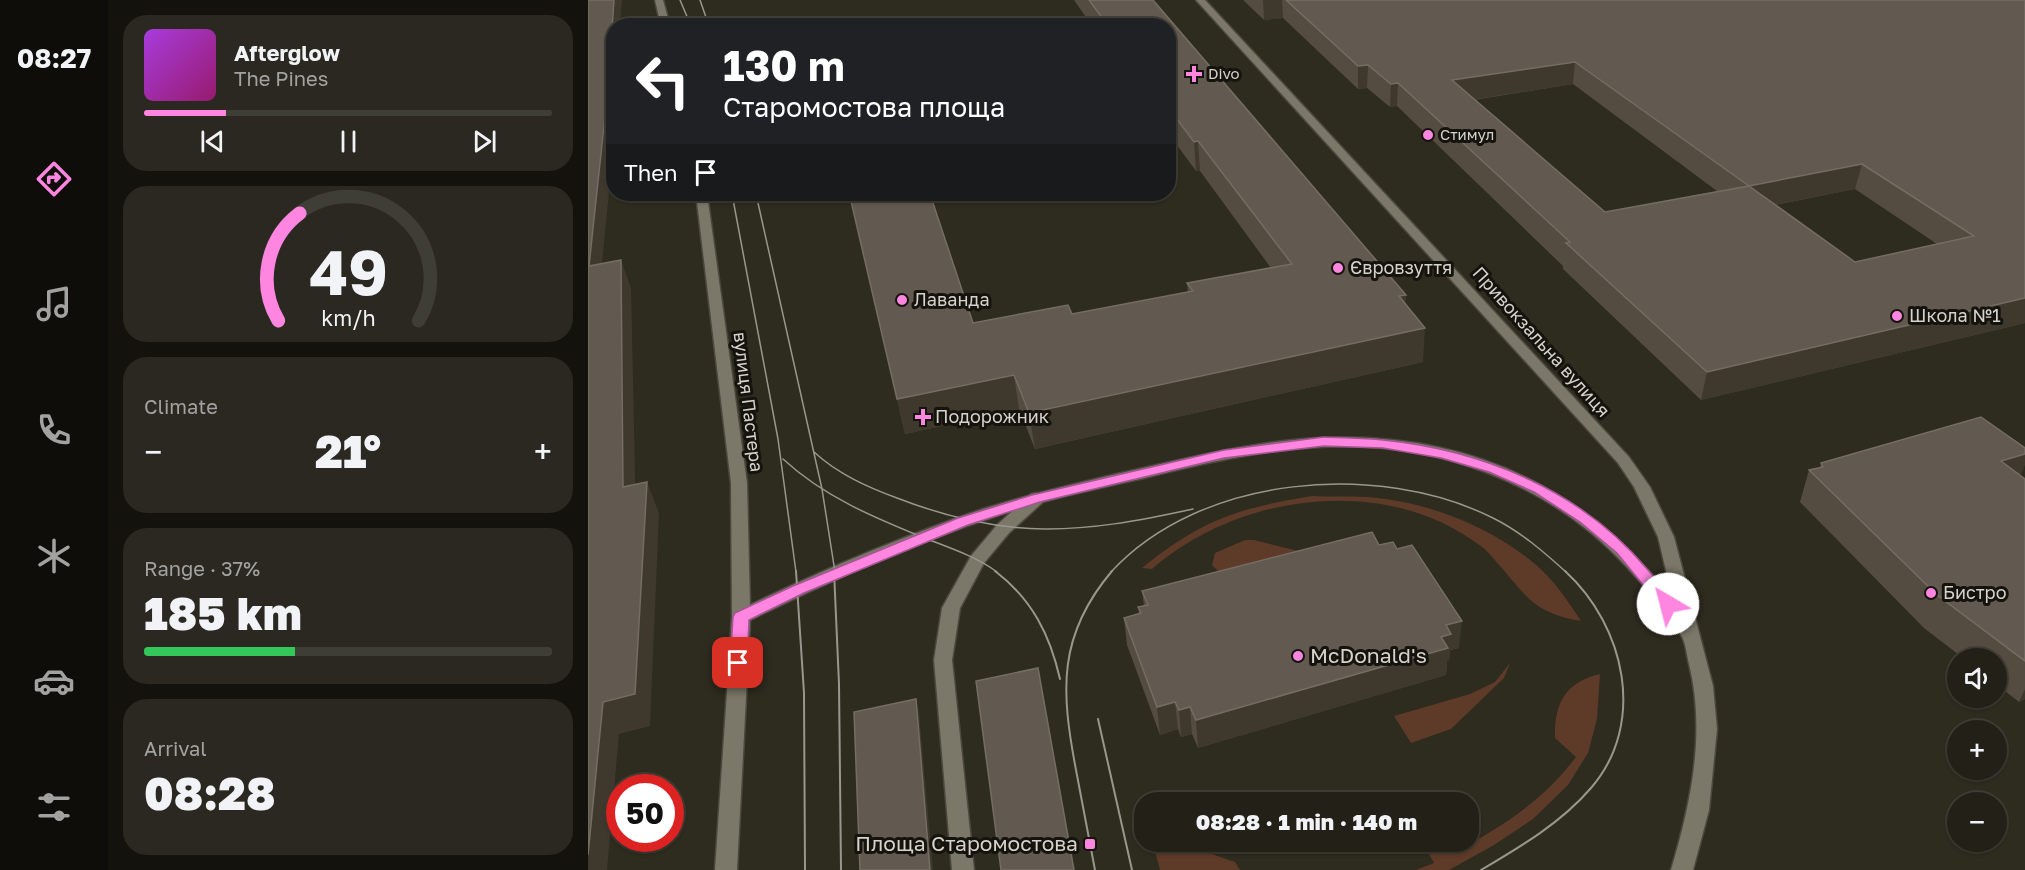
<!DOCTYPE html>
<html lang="en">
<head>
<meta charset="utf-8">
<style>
	:root { --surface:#222017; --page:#2a2820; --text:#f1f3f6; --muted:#a2a3a1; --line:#3f3e36; --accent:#fe85e0 }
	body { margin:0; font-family:"Golos Text",sans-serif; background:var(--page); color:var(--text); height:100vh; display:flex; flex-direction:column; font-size:22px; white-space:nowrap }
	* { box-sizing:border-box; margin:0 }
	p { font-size:20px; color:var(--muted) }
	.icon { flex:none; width:33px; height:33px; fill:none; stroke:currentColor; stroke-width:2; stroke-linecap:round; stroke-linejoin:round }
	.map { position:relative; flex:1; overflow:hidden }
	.drawer { display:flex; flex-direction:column; gap:15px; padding:15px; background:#13120d; width:480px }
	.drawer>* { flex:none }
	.hud { position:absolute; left:18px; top:18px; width:570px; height:183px; border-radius:24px; box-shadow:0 2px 4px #0004,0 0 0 2px var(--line); background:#202124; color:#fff; overflow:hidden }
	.controls { position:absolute; left:1359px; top:648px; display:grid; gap:12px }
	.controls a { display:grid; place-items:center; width:60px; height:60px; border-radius:50%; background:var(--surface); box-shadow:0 2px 4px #0004,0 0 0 2px var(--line); font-size:30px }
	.speed { position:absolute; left:18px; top:774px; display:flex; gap:12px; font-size:30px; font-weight:700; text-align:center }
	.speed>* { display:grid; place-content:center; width:78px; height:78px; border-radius:50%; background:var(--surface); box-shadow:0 2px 4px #0004,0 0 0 2px var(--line); line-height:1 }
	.speed .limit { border:9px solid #d22; background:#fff; color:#111 }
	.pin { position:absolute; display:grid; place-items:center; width:51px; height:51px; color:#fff; margin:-26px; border-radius:12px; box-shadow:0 3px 9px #0006 }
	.me { position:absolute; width:66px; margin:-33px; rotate:323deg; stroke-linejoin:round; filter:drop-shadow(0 0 4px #0008) }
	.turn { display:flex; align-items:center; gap:21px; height:126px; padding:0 18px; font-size:27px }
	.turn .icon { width:78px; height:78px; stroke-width:2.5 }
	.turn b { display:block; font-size:42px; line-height:51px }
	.then { display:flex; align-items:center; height:57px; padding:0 18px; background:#0003; gap:12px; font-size:22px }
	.big { font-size:45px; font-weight:800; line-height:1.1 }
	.drawer .card { flex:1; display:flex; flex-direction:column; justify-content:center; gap:9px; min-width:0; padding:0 21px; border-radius:24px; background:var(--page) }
	.drawer .dial { align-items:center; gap:0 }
	.dial svg { height:156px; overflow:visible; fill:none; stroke:var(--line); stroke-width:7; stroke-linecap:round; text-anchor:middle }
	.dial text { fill:var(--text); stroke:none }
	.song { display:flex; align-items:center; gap:18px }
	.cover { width:72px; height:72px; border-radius:9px; background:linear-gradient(135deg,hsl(280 70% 55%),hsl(320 70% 35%)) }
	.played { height:6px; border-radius:3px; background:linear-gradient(90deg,var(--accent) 20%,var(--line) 20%) }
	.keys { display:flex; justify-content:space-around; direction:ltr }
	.heat { display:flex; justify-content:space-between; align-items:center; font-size:33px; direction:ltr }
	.charge { height:9px; border-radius:4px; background:linear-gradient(90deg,#34c759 37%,var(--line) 0) }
	.trip { position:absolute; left:546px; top:792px; width:345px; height:60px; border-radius:24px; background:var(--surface); box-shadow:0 2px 4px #0004,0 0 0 2px var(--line); font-weight:800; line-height:60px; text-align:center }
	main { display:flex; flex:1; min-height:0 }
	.menu { display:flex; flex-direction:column; width:108px; justify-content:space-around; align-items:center; background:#0e0d09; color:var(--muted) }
	.menu .icon { width:42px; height:42px }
	.menu .active { color:var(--accent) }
	.menu b { font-size:27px; color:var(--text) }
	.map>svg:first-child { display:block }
	.green { fill:#5e3a28 }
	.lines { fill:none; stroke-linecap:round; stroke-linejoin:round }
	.minor-casing { stroke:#4c483e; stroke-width:3 }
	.secondary-casing { stroke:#4c483e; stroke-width:3 }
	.minor { fill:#7b7769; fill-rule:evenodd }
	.secondary { fill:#7b7769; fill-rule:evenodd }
	.tram-far1 { stroke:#99978d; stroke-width:1.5 }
	.tram { stroke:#99978d; stroke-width:2 }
	.wall { fill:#554c41; fill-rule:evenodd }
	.shaded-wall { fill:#3f392d }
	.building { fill:#625a50; stroke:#746d63; stroke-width:1.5; fill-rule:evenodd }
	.route { fill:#fe85e0; stroke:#a55692; stroke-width:1.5 }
	.poi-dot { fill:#fe85e0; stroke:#15130e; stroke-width:2 }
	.labels { text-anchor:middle; stroke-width:6; stroke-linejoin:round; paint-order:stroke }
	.far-poi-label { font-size:15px; fill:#d4d2ca; stroke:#15130e; text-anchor:start }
	.poi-label { font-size:18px; fill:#d4d2ca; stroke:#15130e; text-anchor:start }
	.street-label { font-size:18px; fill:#d4d2ca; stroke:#15130e }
	.near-poi-label { font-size:21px; fill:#d4d2ca; stroke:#15130e; text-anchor:start }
</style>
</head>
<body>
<main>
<nav class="menu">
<b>08:27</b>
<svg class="icon active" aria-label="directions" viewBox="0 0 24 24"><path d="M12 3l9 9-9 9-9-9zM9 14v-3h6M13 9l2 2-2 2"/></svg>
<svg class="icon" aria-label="music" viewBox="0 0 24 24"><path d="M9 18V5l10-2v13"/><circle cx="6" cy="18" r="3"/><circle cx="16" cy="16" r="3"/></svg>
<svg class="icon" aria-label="phone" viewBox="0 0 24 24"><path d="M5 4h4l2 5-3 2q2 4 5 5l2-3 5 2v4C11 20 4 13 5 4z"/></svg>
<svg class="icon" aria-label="climate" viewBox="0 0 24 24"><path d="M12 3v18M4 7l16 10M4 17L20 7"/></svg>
<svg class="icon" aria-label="car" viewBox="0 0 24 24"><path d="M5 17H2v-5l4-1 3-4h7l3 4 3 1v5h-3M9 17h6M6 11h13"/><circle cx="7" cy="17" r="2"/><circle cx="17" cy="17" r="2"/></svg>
<svg class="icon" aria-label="filters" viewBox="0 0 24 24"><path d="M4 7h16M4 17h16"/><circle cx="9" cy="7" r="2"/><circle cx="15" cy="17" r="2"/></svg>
</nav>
<section class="drawer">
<div class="card">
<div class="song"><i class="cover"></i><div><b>Afterglow</b><p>The Pines</p></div></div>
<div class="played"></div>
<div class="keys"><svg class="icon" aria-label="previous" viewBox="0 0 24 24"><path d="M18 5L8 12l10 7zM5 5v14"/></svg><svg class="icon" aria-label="pause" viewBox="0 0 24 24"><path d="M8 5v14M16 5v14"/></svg><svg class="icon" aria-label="next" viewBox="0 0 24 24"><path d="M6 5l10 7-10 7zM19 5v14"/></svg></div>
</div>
<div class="card dial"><svg viewBox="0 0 100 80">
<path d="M14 69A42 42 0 1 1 86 69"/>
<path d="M14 69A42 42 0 0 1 25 14" stroke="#fe85e0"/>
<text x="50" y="56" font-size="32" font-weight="700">49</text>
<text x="50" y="72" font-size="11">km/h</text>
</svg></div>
<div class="card"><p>Climate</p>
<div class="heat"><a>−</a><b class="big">21°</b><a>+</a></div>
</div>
<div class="card"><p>Range · 37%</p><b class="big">185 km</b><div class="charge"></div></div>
<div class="card"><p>Arrival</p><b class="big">08:28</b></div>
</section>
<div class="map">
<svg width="1437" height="870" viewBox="0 0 1437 870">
	<rect width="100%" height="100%" fill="#2e2b1f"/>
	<path class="green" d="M724 496C742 497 760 496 779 497 838 501 902 526 947 564 966 580 980 601 993 621 948 613 941 600 913 567 907 561 901 552 894 547 798 473 652 493 564 569L554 568C613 520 650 508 724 496Z
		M657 540H666L730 556 631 572 624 565 627 553Z
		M922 663 916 678 863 729 823 743 806 716 882 694 907 682Z
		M1012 674 1009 719 1000 753 980 785 945 819 906 845 861 870H828L846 863 834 842H857L865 854C915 825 952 804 988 757L967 738C966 704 977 682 1012 674Z
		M595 844 647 862 652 870H572L567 851Z"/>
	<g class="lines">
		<defs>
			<path id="minor" d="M449 493 457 498 455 502 421 533 396 563 372 608 364 660 386 870H364L346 660 354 608 383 556 409 525 443 494Z"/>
			<path id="secondary" d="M67 0H75L82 26H73Z
				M608 0H617L1041 457 1062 487 1086 537 1125 686 1129 729 1121 810 1105 870H1083C1103 803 1118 733 1101 664 1099 656 1098 646 1095 639 1085 618 1053 582 1036 564 959 481 844 440 731 447 672 450 613 464 556 478 506 489 456 500 408 516 323 544 242 581 162 620L149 870H127L144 617 143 483 108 194H119L159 483 162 605C237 569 315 536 395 509 446 493 498 481 551 469 608 456 676 440 734 438 880 432 996 486 1085 600L1070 537 1046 487 1030 463Z"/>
		</defs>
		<use href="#minor" class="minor-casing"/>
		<use href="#secondary" class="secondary-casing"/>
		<use href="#minor" class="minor"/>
		<use href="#secondary" class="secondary"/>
		<path class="tram-far1" d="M92 0 103 26
			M112 0 121 26
			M144 194 190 439 208 572
			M168 194 234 489 247 572
			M226 452C250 474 279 487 309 498 420 541 491 534 605 509
			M195 459C236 497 287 518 339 539 362 548 389 557 409 572
			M523 572C613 474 791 461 905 518 933 532 956 552 978 572"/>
		<path class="tram" d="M208 571 216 693 217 870
			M246 571 251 684 253 870
			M407 571C444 599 462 635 472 679
			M510 719 544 870
			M507 870C501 837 494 803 488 770 473 691 469 636 524 571
			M893 870C932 847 973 823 1003 788 1059 723 1037 626 977 571"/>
	</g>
	<path class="wall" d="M486 0H565L818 295 817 304 835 362 447 449 431 409 317 434 263 201 385 323 484 314 600 292 599 283 683 268 612 171H608L580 133V26H504Z
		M655 0H1437V323L1113 400 975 269V266L809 106 802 107 779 88 770 89 695 18 676 20ZM985 84 1129 191 1017 212 886 100ZM1267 189 1349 244 1267 262 1187 205Z
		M1233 463 1433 476 1437 479V699L1431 702 1408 684V658H1375L1336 628 1212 502 1221 470 1232 468Z
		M791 545 871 648 862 650 861 661H859L858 675 610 748 604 734 593 737 590 729 572 735 539 645 536 618 551 614 550 607 556 606 554 591Z"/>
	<path class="shaded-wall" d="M26 0H34L32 26H26V140L11 294 1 266Z
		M675 0H694L695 18 676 20Z
		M987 62 985 84 863 103 864 80Z
		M780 65 779 88 770 89V66Z
		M810 83 809 106 802 107 803 84Z
		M610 141 612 171H608L606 142Z
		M1274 164 1267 189 1155 211 1161 186Z
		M33 260 43 288 48 518 35 487Z
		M818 295 816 328 811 296Z
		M1437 298V323L1113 400 1119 372Z
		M837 328 835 362 447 449 441 413Z
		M426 375 431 409 317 434 309 399Z
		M1437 454V465L1429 484 1413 461Z
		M59 482 71 513 62 726 31 734 19 870H0V855L15 702Z
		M874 621 871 648 862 650 861 661H859L858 675 610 748 608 720 853 637 858 625Z
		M1437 689V699L1431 702Z
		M328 699 331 712 345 870H342Z
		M587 702 590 729 572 735 569 707Z
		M602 707 604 734 593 737 591 710Z"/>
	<path class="building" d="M0 0H26L20 88 1 266 33 260 35 487 59 482 47 694 15 702 0 855Z
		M501 0H565L818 295 811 296 837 328 441 413 426 375 309 399 263 201 306 194H342L385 323 480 305 484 314 605 291 599 283 704 264 610 141 606 142 580 107V26H520Z
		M698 0H1437V298L1119 372 978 243 982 242 810 83 803 84 780 65 770 66ZM987 62 1161 186 1017 212 864 80ZM1274 164 1386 236 1267 262 1161 186Z
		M1393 417 1437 448V454L1413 461 1437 479V661L1349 595 1221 470 1235 467 1233 463Z
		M784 532 791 545 805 542 809 549 824 545 874 621 858 625 863 634 853 637 860 648 608 720 602 707 591 710 587 702 569 707 536 618 553 613 550 607 560 605 554 591Z
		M450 668 486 870H413L388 681Z
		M328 699 342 870H272L266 712Z"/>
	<path class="route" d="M736 437C755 438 776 438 795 440 895 450 994 491 1059 569 1069 580 1080 591 1088 604L1086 608H1074L1029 553 992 522 946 492 901 472 853 458 795 448 736 446 636 458 452 502 380 525 216 593 161 620 159 663 156 668 150 669 145 668 142 663 145 617 147 613 205 586 370 518 444 495 636 450Z"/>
	<g class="poi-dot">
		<path d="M603 65h6v6h6v6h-6v6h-6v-6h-6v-6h6z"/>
		<circle cx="840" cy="135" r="6"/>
		<circle cx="750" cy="268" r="6"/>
		<circle cx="314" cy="300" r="6"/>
		<circle cx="1309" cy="316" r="6"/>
		<path d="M332 408h6v6h6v6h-6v6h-6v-6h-6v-6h6z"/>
		<circle cx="1343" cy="593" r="6"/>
		<circle cx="710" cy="656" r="6"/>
		<rect x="496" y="838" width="12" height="12" rx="3"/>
	</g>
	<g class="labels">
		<g class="far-poi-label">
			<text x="620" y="79">Divo</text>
			<text x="852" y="140">Стимул</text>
		</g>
		<g class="poi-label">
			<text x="762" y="274">Євровзуття</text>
			<text x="326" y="306">Лаванда</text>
			<text x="1321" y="322">Школа №1</text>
			<text x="347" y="423">Подорожник</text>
			<text x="1355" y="599">Бистро</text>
		</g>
		<g class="street-label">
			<text transform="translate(953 342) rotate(48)" y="6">Привокзальна вулиця</text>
			<text transform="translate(160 402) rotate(83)" y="6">вулиця Пастера</text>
		</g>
		<g class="near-poi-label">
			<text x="722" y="663">McDonald's</text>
			<text x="490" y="851" text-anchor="end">Площа Старомостова</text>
		</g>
	</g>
</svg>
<div class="controls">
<a><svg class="icon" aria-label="sound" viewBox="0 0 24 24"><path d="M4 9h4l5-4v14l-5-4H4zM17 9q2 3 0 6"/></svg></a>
<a>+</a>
<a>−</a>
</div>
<div class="speed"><div class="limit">50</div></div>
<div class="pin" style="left:150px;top:663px;background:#d93025"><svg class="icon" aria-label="arrive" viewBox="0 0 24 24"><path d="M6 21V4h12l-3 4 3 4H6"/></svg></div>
<svg class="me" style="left:1080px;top:604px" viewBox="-20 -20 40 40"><circle r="19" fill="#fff"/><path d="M0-13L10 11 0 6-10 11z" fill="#fe85e0"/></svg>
<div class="trip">08:28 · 1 min · 140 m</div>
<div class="hud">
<div class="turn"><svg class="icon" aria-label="left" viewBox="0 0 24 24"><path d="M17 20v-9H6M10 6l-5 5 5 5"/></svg><div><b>130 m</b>Старомостова площа</div></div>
<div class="then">Then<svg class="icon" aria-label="arrive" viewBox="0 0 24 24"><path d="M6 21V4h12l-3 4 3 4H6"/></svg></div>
</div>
</div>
</main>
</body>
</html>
